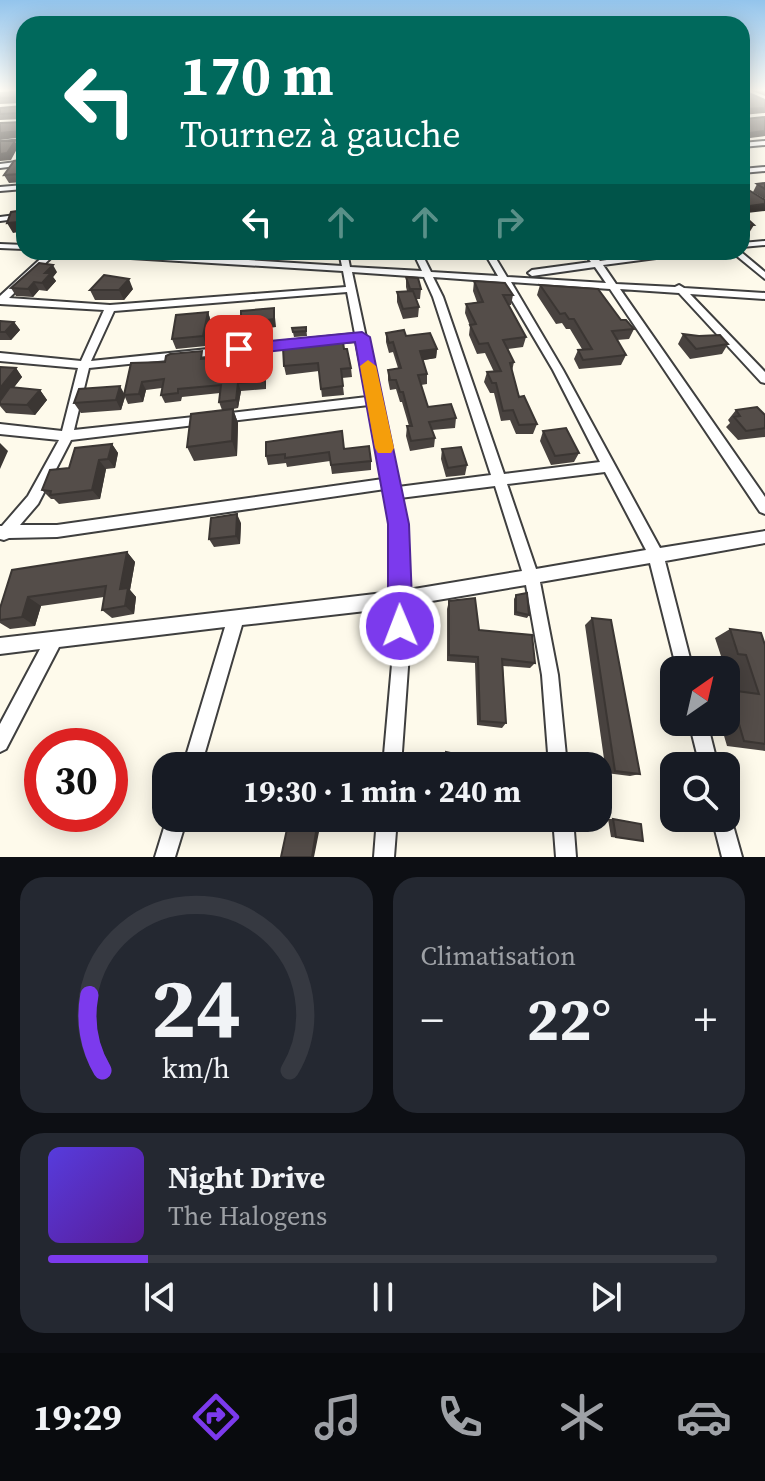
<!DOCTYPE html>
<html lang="fr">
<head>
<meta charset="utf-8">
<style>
	:root { --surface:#171b24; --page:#242831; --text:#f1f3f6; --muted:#9ea1a6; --line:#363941; --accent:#7c3aed }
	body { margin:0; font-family:"Source Serif 4",serif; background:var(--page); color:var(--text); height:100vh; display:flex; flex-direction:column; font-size:30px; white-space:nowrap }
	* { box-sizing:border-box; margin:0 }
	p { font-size:26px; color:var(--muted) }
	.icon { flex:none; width:44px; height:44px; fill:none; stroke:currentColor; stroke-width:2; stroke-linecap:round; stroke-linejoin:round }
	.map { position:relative; height:857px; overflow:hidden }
	.side { display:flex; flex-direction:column; gap:20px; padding:20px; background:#0d0f14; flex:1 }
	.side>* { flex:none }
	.hud { position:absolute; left:16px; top:16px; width:734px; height:244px; border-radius:24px; box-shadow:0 4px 20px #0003; background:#00695c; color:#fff; overflow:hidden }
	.needle { width:52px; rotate:34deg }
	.tools { position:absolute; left:660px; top:656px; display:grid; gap:16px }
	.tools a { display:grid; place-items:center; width:80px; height:80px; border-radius:16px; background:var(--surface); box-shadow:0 4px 20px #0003; font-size:40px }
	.speed { position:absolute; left:24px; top:728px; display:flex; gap:16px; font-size:40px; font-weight:700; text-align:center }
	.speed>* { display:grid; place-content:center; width:104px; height:104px; border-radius:50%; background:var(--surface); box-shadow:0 4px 20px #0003; line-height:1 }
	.speed .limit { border:12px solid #d22; background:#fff; color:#111 }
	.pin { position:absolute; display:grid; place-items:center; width:68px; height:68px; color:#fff; margin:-34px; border-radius:16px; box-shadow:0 4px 12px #0006 }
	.me { position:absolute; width:88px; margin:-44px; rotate:359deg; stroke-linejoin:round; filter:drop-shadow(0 0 6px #0008) }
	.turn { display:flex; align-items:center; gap:28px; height:168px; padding:0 32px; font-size:36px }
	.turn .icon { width:104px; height:104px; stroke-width:2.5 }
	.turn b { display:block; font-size:56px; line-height:68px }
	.lanes { display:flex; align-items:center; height:76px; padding:0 32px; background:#0003; justify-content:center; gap:40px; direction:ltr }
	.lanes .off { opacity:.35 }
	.big { font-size:60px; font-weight:700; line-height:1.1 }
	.side .card { flex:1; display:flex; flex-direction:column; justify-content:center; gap:12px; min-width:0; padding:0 28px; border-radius:24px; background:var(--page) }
	.side .dial { align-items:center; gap:0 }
	.dial svg { height:208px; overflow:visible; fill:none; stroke:var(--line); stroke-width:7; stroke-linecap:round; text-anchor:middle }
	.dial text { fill:var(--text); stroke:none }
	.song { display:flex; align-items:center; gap:24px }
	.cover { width:96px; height:96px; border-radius:12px; background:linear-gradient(135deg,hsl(250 70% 55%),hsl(270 70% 35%)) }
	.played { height:8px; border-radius:4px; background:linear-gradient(90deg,var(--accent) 15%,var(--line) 15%) }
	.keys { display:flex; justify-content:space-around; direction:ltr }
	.heat { display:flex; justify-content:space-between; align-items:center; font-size:44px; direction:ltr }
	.side .tiles { flex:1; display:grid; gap:20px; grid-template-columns:1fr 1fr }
	.card:last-child { grid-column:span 2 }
	.trip { position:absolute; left:152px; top:752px; width:460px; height:80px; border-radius:24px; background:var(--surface); box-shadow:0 4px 20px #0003; font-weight:700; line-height:80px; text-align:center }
	.dock { display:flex; height:128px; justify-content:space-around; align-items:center; background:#090b0e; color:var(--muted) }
	.dock .icon { width:56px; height:56px }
	.dock .on { color:var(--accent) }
	.dock b { font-size:36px; color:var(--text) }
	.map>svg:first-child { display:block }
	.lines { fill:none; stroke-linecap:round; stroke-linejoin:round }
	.minor-casing { stroke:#3f3f3f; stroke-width:4 }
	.minor { fill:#fff; fill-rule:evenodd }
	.wall { fill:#48423f }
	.shaded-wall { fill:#3b3633 }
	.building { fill:#544d49; stroke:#3b3633; stroke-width:2 }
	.route { fill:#7c3aed; stroke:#51269a; stroke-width:2 }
	.slow { fill:#f59e0b }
</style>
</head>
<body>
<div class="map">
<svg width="765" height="857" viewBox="0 0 765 857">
	<rect width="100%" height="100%" fill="#fefaeb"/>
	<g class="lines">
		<defs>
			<path id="minor" d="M24 140V144L0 146V142Z
				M765 141V145L742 147V143Z
				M24 161V165L0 168V164Z
				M765 167V171L742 173V169Z
				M24 185V189L0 191V187Z
				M24 214V218L0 221V217Z
				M765 241V245L742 247V243Z
				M0 244 24 245V249L0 248Z
				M48 252H57L9 298 110 305 346 287 343 271 82 255 78 252H122L342 266 339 252H347L350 267 422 271 413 252H421L431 272 498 276 484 252H492L507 277 606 283 595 267 532 276 528 273 532 270 591 262 583 252H592L600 261 661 252H683L679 255 603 265 616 284 675 287 679 285 684 288 765 293V299L690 294 765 372V383L761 382 679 293 620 289 765 497V514L760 512 610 289 511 282 563 370 660 548 765 531V543L665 561 693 670H677L650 563 540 582 558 675 567 766H549L542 675 526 585 408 605 409 653 401 766H383L393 653 392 608 242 625 201 766H183L225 627 59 647 6 749 0 752V724L40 649 0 654V638L392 592V524L385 489 57 537 9 538 4 540 0 539V526H2L28 496 59 440 0 434V424L62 431 78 368 0 361V353L81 361 104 310 0 304V296ZM352 272 424 277 433 297 491 475 398 487ZM433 277 501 282 553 370 600 462 504 474 443 297ZM347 292 355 334 91 361 114 311ZM356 341 367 397 222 414 216 418 222 422 369 405 383 479 57 525H20L38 504 71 440 203 424 209 420 203 416 74 430 89 368ZM605 472 646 550 536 569 507 484ZM495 486 522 571 408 590 406 524 400 498Z
				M732 252H741L765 272V279Z
				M689 722H707L718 766H700Z
				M726 810 729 811 742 857H722L712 818H726Z
				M167 818H187L175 857H155Z
				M377 818H397L394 857H374Z
				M553 818H573L576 857H556Z"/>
		</defs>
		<use href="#minor" class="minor-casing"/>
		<use href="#minor" class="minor"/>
	</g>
	<path class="wall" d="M750 90H765V96Z
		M23 91 24 137 22 119 0 120V108L23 106 22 103 0 104V93Z
		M24 159V182L9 183 4 175Z
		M765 183V199L753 192 757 184Z
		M505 252H560L509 258Z
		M57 272 53 277 56 281 47 291 39 290 33 297 16 296 11 288Z
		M406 277 421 289 420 299H416L419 307 418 317 403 319 397 302V292L407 291 406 287Z
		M474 281 513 295 511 305H508L526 337 523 347 508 349 514 362 512 371 519 397 537 424 533 434H516L510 420 501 421 494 393H490L484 382 487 372H494L485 353 477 354 469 335 470 326 465 313 466 304 477 302 473 291Z
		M540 285 621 320 634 329 629 339 617 340 626 355 621 365 579 369 574 359 578 350 582 349 570 329H566L562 323 556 324 537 295Z
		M133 289 124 300H95L90 290Z
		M208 312 211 322 206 346 176 349 172 339Z
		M0 321 14 322 20 330 11 340H0Z
		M306 327 307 336 294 337 292 328Z
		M386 333 406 336 437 349 436 358 423 360 427 374V384L421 385 428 407 456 418 455 428 432 430 435 438 434 447 410 451 406 436 407 426H409L402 402H400L396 389 390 390 388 380V370L398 368 393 352 389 353 386 342Z
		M683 334 728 344 722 354 690 359 678 344Z
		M307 345 344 349 351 368 352 377 342 378 344 395 322 397 319 371 286 375 284 366Z
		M205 359 251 360 264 359 266 367V389L241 391 238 408 233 409 238 423 237 456 194 461 187 447 222 410 219 402 220 393 182 397 181 401 165 403 161 395 162 388 146 390 143 402 128 404 125 397 121 410 81 413 74 403 124 394 165 362Z
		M0 367 16 368 22 377 14 387 40 390 47 400 35 415 6 413 0 406Z
		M736 410 765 415V437L738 440 726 427 730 423 728 420Z
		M543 431 579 453 574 462 551 465 540 441Z
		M112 444 118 453 115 468 106 469 100 499 59 504 54 499H51L42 490 69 468Z
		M344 449 371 461V470L332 474 330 461 287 467 286 463 268 465 266 456Z
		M442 449 467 465 465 475 446 477 441 459Z
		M241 523 240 544 214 547 209 539Z
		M127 552 135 562 130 590 136 597 134 614 112 618 102 610 104 597 41 606 35 626 10 629 0 623V608Z
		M516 595 529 615 527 618 514 615V599Z
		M449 601 479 630 535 663 530 668 503 666 506 723 502 728 477 725 475 663 447 661V609Z
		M592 618 640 774 630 776 606 773 585 625Z
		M730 629 765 645V751L727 746 720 722H726V692L729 690 739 692 731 663 723 662 715 638Z
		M608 819H613L643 841 611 837Z"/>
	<path class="shaded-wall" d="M765 108V113L742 115V112L744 109Z
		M24 127V137L0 140V133Z
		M765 131V136L742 139V134Z
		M15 141 18 147 11 160 0 161V154Z
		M24 167V182L20 174Z
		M765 204V211L747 213 742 221V207Z
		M24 212V231L13 233 7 223Z
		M754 225 749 233 742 234V226Z
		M53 265 57 272 53 277 56 281 47 291 42 283 45 273Z
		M129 279 133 289 124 300 119 290Z
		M34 282 39 290 33 297 28 289Z
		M274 308 276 327 243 332 241 324Z
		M208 312 211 322 206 346 203 336Z
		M14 322 20 330 11 340 5 332Z
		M437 349 436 358 419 361 420 351Z
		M264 359 266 367V389L264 381Z
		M16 368 22 377 2 403 0 401V388Z
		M142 382 146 390 143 402 139 394Z
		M238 383 241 391 238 408 236 400Z
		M120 386 125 395H124L125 397 121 410 116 400Z
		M40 390 47 400 35 415 27 405Z
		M233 409 238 423 237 456 232 441Z
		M0 443 8 451 0 469Z
		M112 444 118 453 115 468 108 459Z
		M99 460 106 469 100 499 92 490Z
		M237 514 241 523 240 544 236 536Z
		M127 552 135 562 130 590 136 597 134 614 125 606 120 589Z
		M28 597 41 606 35 626 22 617Z
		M317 826 320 827 314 857H312Z"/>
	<path class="building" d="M23 90H24V127L21 131 0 133V123L23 122 21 113 0 114V108L23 106 21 97 0 98V93L23 91Z
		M742 90 765 100V108L744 109 742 112Z
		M742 113 745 119 765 117V131L742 134Z
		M0 141H15L7 153 0 154Z
		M24 159V167L20 174 4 175 14 161Z
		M765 183V189L757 184Z
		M742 186 765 200V204L742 207Z
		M24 210 19 222 7 223 11 212Z
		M742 214 754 225 742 226Z
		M39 263 53 265 45 273H51L42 283 34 282 28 289 11 288Z
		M104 275 129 279 119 290H90Z
		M406 277 418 278 421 289H410Z
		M474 281 505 283 513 295H503L526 337 503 340 514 362 510 363 519 397 524 396 537 424 519 425 513 410 503 411 496 383H492L487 372 501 371 488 343 479 344 470 325 476 324 466 304 483 302Z
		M540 285 598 289 621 320H626L634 329 612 331 626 355 583 360 578 350 592 349 574 319H569L565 313 560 314Z
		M413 291 419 307 403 309 397 292Z
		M274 308V319L241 324V311Z
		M208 312 203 336 172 339 176 315Z
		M0 321 14 322 5 332H0Z
		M306 327V331L293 332 292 328Z
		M404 330 406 336 430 333 437 349 420 351 427 374 418 375 428 407 451 404 456 418 429 422 435 438 411 441 407 426H412L403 392H400L396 380H390L388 370 401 368 393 342 389 343 386 333Z
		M683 334 699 336 720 335 728 344 696 349Z
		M307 340V345L343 342 344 349H347L351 368 341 369 343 386 321 389 318 363 284 366 283 348 293 347V342Z
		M202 351 201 359 249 355V360L264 359V381L238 383 236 400 219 402 221 385 178 389V393L161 395 164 379 142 382 139 394 124 395 131 363 165 362 166 356 170 354Z
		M0 367 16 368 0 388Z
		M120 386 116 400 74 403 79 389Z
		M10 387 40 390 27 405 0 404V401Z
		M757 407 765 415V428L746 431 734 417 740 416 736 410Z
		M233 409 232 441 187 447 191 414Z
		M566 428 579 453 555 456 543 431Z
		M342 431 344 449 369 446 371 461 331 465 329 452 285 458V454L266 456V442Z
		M112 444 108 459 99 460 92 490 50 495 51 491 42 490 50 470 69 468 75 448Z
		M461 447 467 465 448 468 442 449Z
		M237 514 236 536 209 539 211 518Z
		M127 552 120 589 128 588 125 606 102 610 106 586 28 597 22 617 0 620V608L12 570Z
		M527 593 529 615 516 612V595Z
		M475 598 479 630 532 635 535 663 502 659 506 723 480 721 478 657 449 655V601Z
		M592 618 611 620 640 774 615 771Z
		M730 629 761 633 765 645V744L744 741 729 690 759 694 746 655 738 654Z
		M446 752 474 758 473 766H445Z
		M292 818H336L334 829 317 826 312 857H281L287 829 290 830Z
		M613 819 641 824 643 841 616 837Z"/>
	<linearGradient id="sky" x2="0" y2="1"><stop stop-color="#93c4ec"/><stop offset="0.43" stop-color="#fffdf6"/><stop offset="1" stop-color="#fffdf6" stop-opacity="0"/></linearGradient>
	<rect width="765" height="210" fill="url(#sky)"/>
	<path class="route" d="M362 332 370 337 409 524 413 626 409 635 400 638 392 635 388 626V524L355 342 239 355 231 349 239 344Z"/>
	<path class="slow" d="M368 360 376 366 394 448 391 453H378L375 448 360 366Z"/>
</svg>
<div class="tools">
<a><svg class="needle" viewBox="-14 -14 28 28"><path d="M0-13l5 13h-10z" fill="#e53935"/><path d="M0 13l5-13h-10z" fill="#9ea1a6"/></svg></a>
<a><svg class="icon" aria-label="search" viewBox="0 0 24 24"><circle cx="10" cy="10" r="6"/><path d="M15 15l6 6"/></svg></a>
</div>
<div class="speed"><div class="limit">30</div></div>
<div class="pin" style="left:239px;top:349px;background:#d93025"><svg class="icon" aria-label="arrive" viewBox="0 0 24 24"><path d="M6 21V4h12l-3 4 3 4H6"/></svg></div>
<svg class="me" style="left:400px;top:626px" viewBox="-20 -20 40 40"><circle r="17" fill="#7c3aed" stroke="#fff" stroke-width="3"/><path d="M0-11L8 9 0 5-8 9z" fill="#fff"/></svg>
<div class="trip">19:30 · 1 min · 240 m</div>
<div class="hud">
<div class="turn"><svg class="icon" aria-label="left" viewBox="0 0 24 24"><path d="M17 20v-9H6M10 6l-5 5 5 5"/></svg><div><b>170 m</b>Tournez à gauche</div></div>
<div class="lanes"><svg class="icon" aria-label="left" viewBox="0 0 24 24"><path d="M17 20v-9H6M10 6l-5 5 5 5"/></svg><svg class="icon off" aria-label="ahead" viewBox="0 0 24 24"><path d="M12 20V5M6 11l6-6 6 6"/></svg><svg class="icon off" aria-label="ahead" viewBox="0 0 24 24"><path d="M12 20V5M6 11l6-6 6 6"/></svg><svg class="icon off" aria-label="right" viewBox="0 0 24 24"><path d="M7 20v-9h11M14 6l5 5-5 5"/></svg></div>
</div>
</div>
<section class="side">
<div class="tiles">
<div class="card dial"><svg viewBox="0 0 100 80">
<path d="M14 69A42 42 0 1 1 86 69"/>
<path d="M14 69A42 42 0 0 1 9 40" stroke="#7c3aed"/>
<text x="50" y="56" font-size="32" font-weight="700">24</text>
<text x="50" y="72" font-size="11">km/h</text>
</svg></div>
<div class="card"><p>Climatisation</p>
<div class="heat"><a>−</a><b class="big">22°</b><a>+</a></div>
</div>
<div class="card">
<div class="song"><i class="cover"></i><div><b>Night Drive</b><p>The Halogens</p></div></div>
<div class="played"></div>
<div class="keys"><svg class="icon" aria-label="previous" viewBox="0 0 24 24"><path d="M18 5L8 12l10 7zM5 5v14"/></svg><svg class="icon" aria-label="pause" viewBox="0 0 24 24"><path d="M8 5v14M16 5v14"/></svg><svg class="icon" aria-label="next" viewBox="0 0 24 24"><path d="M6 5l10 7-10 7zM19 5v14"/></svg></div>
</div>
</div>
</section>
<nav class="dock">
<b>19:29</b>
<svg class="icon on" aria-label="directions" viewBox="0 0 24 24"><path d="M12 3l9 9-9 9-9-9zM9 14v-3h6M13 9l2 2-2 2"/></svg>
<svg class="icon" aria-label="music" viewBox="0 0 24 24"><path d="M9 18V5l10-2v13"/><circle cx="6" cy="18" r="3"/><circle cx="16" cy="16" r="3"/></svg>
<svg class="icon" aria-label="phone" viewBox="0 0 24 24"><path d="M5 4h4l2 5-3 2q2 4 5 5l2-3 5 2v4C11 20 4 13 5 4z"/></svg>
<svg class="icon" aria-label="climate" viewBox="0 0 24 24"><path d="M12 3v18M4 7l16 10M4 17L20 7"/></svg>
<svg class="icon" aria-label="car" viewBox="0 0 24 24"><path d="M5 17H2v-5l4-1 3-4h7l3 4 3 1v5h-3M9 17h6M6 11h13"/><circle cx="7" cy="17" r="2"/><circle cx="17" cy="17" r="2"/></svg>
</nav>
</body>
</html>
